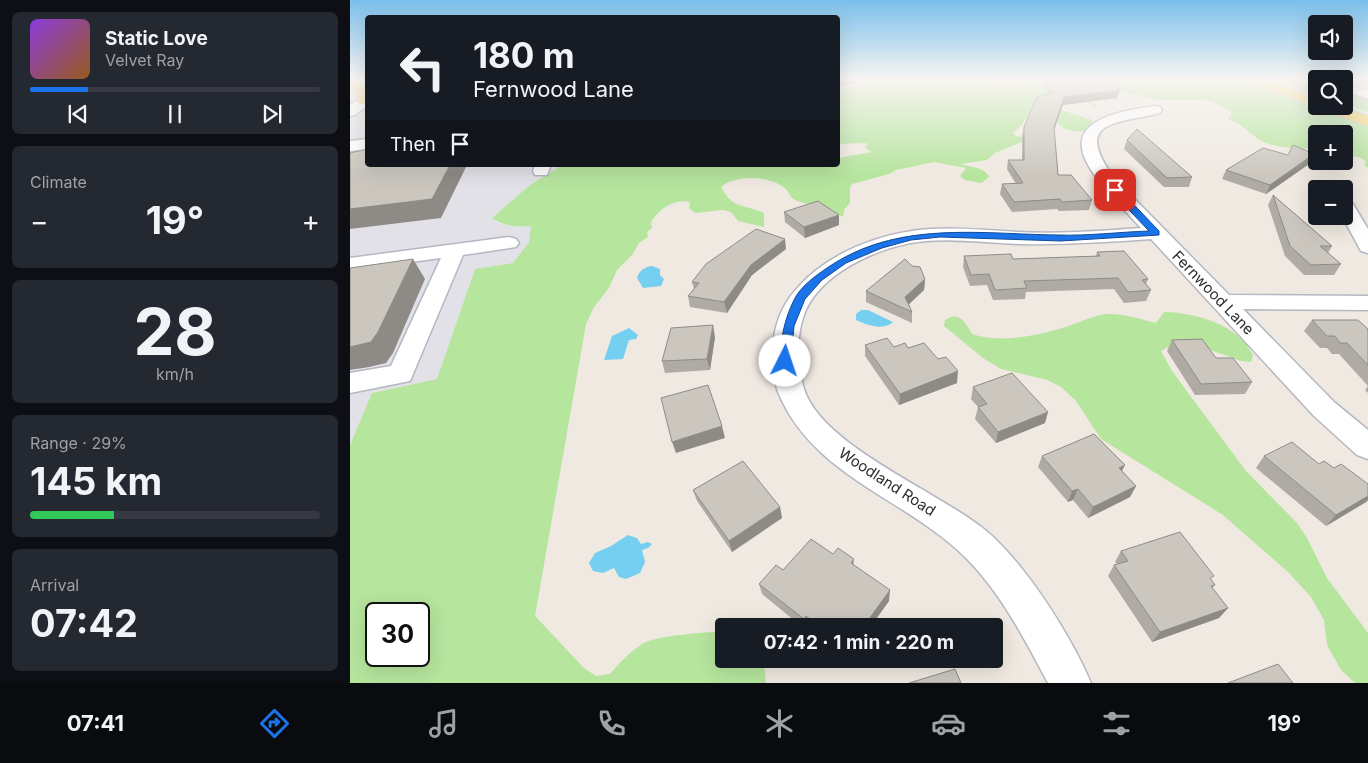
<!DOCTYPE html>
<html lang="en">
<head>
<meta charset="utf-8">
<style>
	:root { --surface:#171b24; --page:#242831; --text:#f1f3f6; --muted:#9ea1a6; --line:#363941; --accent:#1a73e8 }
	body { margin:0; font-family:Inter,sans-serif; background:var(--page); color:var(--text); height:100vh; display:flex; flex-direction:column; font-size:19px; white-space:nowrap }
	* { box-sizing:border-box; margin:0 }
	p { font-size:16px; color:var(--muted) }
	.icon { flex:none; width:28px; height:28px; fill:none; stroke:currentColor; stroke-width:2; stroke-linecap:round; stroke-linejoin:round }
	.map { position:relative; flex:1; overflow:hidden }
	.side { display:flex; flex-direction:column; gap:12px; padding:12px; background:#0d0f14; width:350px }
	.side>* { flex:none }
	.banner { position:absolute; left:15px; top:15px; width:475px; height:152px; border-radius:5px; box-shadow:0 5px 20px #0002; background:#171b24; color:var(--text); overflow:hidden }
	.fabs { position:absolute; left:958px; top:15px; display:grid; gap:10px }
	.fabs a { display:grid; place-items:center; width:45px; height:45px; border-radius:5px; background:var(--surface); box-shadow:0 5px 20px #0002; font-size:25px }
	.speed { position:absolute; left:15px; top:602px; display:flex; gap:10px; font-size:25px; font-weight:700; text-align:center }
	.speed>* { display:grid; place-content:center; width:65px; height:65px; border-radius:50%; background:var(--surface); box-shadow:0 5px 20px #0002; line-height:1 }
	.speed .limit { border:2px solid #111; border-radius:8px; background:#fff; color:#111 }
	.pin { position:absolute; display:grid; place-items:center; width:42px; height:42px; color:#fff; margin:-21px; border-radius:10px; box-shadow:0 2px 8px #0006 }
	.me { position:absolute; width:55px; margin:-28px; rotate:4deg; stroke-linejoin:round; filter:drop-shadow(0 0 4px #0008) }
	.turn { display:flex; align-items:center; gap:18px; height:105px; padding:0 25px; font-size:22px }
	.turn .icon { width:65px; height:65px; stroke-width:2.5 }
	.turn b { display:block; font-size:35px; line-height:42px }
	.then { display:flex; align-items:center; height:48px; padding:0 25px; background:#0003; gap:10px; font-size:19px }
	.big { font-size:38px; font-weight:700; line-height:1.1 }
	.side .card { flex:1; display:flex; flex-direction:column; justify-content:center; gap:8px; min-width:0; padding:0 18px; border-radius:8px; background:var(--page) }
	.side .dial { align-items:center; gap:0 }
	.dial b { font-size:65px; line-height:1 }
	.song { display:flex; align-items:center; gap:15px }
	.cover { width:60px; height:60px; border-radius:8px; background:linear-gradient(135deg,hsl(270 70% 55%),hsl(30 70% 35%)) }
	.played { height:5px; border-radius:2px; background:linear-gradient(90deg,var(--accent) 20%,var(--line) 20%) }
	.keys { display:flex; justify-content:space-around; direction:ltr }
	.heat { display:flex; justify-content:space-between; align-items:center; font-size:28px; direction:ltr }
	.charge { height:8px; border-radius:4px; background:linear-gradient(90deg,#34c759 29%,var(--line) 0) }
	.trip { position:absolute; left:365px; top:618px; width:288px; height:50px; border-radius:5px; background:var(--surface); box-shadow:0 5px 20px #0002; font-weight:700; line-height:50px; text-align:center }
	.menu { display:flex; height:80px; justify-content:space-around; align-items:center; background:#090b0e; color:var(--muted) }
	.menu .icon { width:35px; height:35px }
	.menu .selected { color:var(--accent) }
	.menu b { font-size:22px; color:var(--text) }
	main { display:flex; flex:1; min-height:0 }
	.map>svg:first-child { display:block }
	.industrial { fill:#e3e1e8 }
	.green { fill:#b6e59e; fill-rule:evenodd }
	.water { fill:#75cff0 }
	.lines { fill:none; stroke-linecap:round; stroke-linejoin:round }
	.minor-casing { stroke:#b4b7c1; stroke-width:3 }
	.major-casing { stroke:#c9c9c9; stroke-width:2 }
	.minor { fill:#fff; fill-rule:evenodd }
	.major { fill:#f2d163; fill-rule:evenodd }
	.wall { fill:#afaba4 }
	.shaded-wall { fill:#8e8b86 }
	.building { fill:#cbc7bf; stroke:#8e8b86 }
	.route { fill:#1a73e8; stroke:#114b97 }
	.labels { text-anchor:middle; stroke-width:4; stroke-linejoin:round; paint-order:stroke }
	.street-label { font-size:15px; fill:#2e2e2e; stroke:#fff }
</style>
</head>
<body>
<main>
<section class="side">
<div class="card">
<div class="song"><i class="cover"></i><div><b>Static Love</b><p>Velvet Ray</p></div></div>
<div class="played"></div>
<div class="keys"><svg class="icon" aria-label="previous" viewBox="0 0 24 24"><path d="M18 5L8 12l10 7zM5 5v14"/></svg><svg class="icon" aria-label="pause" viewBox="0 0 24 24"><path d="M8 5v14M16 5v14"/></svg><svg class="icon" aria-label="next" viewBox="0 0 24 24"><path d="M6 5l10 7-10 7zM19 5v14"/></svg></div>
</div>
<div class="card"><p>Climate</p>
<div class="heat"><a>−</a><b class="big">19°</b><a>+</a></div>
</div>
<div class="card dial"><b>28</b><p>km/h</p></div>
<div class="card"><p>Range · 29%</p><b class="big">145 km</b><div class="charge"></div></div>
<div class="card"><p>Arrival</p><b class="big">07:42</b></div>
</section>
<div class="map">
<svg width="1018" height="683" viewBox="0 0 1018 683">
	<rect width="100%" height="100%" fill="#efe9e1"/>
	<path class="industrial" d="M0 79H17L18 165H212L180 185 142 218 150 224 163 227 181 226 179 242 163 263 125 269 87 379 22 393 0 445Z"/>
	<path class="green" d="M518 79H638L633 83 663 85 692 79H898L966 104V106L1018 121V168L1014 165 1016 162 1011 158 994 154V134H966V150C948 147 929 150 912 141 899 135 893 123 879 120L878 118 881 116V112L867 104 854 100H808L765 90 730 96 743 102 749 108 721 96 702 107 742 120V129C733 133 717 132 710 125 708 124 708 121 706 119L681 118 675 119 673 124 663 133 665 136 672 137 674 141 645 153 637 160 610 164C620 167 635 167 639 177L631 183 615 180 610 176 616 168 584 162 546 170 539 174 502 184 500 188V203L494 210 493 217C486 214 479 210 472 207 463 204 454 204 445 200 440 197 439 192 435 188 420 176 386 174 371 187 383 210 395 204 414 213V227L388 221 381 212 373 210 345 213 339 208 340 202C324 198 309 209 301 222L302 228 297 232 298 237 289 243 282 255 267 270 259 288 244 307 236 324 185 616 234 668 246 676 260 674C269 663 280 652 292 644 305 635 356 633 374 631V659H411L414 661 416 683H0V445L22 393 87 379 125 269 163 263 179 242 181 226C166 227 155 227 142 218L180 185 212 165H488V158L522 152 515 148 518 144 514 143 488 144V88L504 86ZM26 614H69V656H26Z
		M925 79H966V95Z
		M994 87 1018 95V112L994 104Z
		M814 312C847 313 887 324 903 355L901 362 891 361 855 348 825 343 811 351 822 371 896 471 947 523 957 538 977 578 1018 633V683H1005L991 670 977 645 974 620 961 597 938 572 873 515 751 439 726 401 711 387 697 380 651 369 633 358 594 326 595 320C609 311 615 321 622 334 648 343 682 337 709 329 725 325 740 316 757 314 772 313 791 319 806 323Z"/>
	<path class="water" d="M302 266 310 269V275L314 279 311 286 293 288 287 278C289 271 294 267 302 266Z
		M511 310H518L543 322C533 331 517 325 506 320V314Z
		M279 328 288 335 286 339 279 340 273 359 254 360 262 336Z
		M278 535 287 538 291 544 298 542 302 544 298 548 292 550 295 562 290 573 276 579 269 577 264 568 253 573 243 571 239 563 245 553 261 546Z"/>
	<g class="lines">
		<defs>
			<path id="minor" d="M994 83 1018 91V99L994 91Z
				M18 94V105L5 115 0 116V105Z
				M805 106 810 107 812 110 810 113C766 124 722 120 764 178L879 295 1018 296V310L893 309 984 402 1018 430V459L1007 455 964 416 801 239C758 242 714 245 670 244 634 243 597 237 561 243 523 250 471 274 455 312 448 330 447 349 450 368 451 375 452 383 454 389 473 448 594 493 641 535 679 570 721 636 741 683H698C675 640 651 593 616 558 556 498 463 477 428 392 425 384 425 374 423 366 421 345 425 321 436 303 463 261 515 238 562 231 597 226 633 230 668 232 709 234 750 231 791 228 737 170 684 121 805 106Z
				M18 139V149L0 151V141Z
				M185 165H201L197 175H185L183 171Z
				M994 198 1000 199 1018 229V253L1011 251 992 216H994Z
				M159 237 166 239 169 243 166 247 113 255 60 381 0 393V373L41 366 91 258 0 270V258Z"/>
			<path id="major" d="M898 79H918L966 98V106H989L1018 116V126L969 109 900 82Z
				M0 81 15 86 18 91V104H9L4 91 0 90Z"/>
		</defs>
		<use href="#minor" class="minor-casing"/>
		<use href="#major" class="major-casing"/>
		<use href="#minor" class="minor"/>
		<use href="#major" class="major"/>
	</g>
	<path class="wall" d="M694 79H746L770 90 767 98 713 105 704 130 708 175 742 200 739 210 709 211 707 209 662 212 650 194 652 184H666L657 169 658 160H672V136L674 127 698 94Z
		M1004 79H1018V86Z
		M777 140 842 177 839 187H814L774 149Z
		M964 154 959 164 916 194 872 179 876 170 938 155Z
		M923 195 982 246 978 253 991 264 984 275H954L935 256 918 205Z
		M434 212 489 225 455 238 435 222Z
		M436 249 402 275 377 313 340 307 338 296 344 289 342 282Z
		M747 252 798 279 796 284 801 290 796 301 774 303 764 289 676 292 675 299 643 300 637 285 620 286 613 267 614 256 663 259 746 256Z
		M562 266 575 279 574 290 559 304 562 312V323L516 302V291Z
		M962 320 1018 329V386L989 354H982L977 348H970L954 331Z
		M365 337 360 370 315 373 312 361Z
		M822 340 866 358 902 382 895 394 845 395 817 351Z
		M515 345 558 348 607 383 549 405 515 356Z
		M1018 386V393L1015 390Z
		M623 387 695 423 646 443 625 419 628 407 621 399Z
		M692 456 772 471 786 486 780 497 738 518 723 500 718 502 688 467Z
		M914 456 969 464 1018 484V500L1016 502 976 526 906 468Z
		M343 490 430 507 432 518 382 552 347 501Z
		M771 551 861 580 865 585 862 588 878 608 869 618 802 642 758 576 764 565 767 564 765 562Z
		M483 554 504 559V565L539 601 521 626H451L412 594 409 584 433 570Z"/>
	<path class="shaded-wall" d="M488 79H507V83L488 86Z
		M770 90 767 98 713 105 702 136 704 127 714 97Z
		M964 154 959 164 916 194 920 185Z
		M100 165H117L91 218 0 229V209Z
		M489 215V225L455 238 454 227Z
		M435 239 436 249 402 275 377 313 374 302 401 265Z
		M63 259 75 279 43 353 36 363 19 367 0 370V347Z
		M575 279 574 290 555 308V297Z
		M363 325 365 337 360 370 357 359Z
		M608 371 607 383 549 405 550 394Z
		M698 412 695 423 646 443 648 432Z
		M372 426 375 438 326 453 322 442Z
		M775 465 769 477V468Z
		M786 486 780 497 738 518 743 507Z
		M728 489 723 500 718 502 722 491Z
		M1018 496V500L1016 502 976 526 986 515Z
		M430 507 432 518 382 552 379 541Z
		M540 590 539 601 521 626H514Z
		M878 608 869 618 802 642 810 632Z
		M456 616 457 626H455L454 619Z"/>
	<path class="building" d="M697 79H746L770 90 714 97 704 127 708 175H721L742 200 712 202 710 199 664 202 652 184 673 183 658 160H674V127L687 97 702 93Z
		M787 129 842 177 817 178 777 140Z
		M943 145 964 154 920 185 876 170 913 148 938 155Z
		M18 149V165H100L82 199 0 209V153Z
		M923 195 982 246H970L991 264 961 265 940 246Z
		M468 201 489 215 454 227 434 212Z
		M406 229 435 239 401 265 374 302 338 296 349 283 342 282 356 264Z
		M774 251 798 279 792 280 801 290 778 292 768 278 674 281 677 288 645 290 639 274 621 275 614 256 661 254 663 259 750 256 747 252Z
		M63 259 28 332 21 342 0 347V268Z
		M555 259 562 266 570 267 575 279 555 297 562 312 516 291Z
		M962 320H1008L1018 329V365L997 343H990L985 336H977Z
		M363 325 357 359 312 361 321 328Z
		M537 338 544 347 555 343 558 348 574 343 588 359 596 357 608 371 550 394 515 345Z
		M852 339 866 358H883L902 382 851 384 822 340Z
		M662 373 698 412 648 432 628 407 637 404 623 387Z
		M358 385 372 426 322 442 311 398Z
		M744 434 775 465 769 468 786 486 743 507 728 489 722 491 692 456Z
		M942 442 969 464 974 461 984 468 991 464 1018 484V496L986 515 914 456Z
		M393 461 430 507 379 541 343 490Z
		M830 532 864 576 860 578 865 585 861 586 878 608 810 632 764 565 778 561 771 551Z
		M461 539 483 554 488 548 504 559 501 563 540 590 514 626H469L456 616 454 619 409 584 426 565 433 570Z
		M928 664 943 683H878Z
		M605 669 611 683H559Z"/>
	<linearGradient id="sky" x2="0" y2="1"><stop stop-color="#7abfeb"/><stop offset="0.45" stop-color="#f8f5f2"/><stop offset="1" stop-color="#f8f5f2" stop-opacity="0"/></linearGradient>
	<rect width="1018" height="175" fill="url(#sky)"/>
	<path class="route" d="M762 188H768L809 231V235L711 241 590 237 561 240 532 248 496 263 472 280 455 299 444 326 441 361 435 365 429 361C431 339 434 320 444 300 450 287 465 276 477 268 547 220 628 234 708 235 738 236 769 232 799 231L762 192Z"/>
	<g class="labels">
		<g class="street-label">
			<text transform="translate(863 293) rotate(46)" y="5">Fernwood Lane</text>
			<text transform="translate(537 482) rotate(33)" y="5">Woodland Road</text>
		</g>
	</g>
</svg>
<div class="fabs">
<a><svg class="icon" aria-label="sound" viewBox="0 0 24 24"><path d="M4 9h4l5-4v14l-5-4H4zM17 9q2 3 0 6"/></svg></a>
<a><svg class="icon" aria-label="search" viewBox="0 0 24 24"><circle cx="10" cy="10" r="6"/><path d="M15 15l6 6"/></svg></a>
<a>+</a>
<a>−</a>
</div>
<div class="speed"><div class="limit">30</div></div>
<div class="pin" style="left:765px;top:190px;background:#d93025"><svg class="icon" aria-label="arrive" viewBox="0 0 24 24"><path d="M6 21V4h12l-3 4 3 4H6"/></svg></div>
<svg class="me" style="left:435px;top:361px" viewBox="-20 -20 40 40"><circle r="19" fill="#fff"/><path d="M0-13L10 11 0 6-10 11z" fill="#1a73e8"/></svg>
<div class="trip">07:42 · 1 min · 220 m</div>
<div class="banner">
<div class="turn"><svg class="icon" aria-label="left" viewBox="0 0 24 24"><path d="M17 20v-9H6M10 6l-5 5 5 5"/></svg><div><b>180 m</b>Fernwood Lane</div></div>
<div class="then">Then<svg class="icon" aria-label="arrive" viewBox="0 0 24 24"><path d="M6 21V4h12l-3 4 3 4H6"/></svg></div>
</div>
</div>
</main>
<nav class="menu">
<b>07:41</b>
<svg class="icon selected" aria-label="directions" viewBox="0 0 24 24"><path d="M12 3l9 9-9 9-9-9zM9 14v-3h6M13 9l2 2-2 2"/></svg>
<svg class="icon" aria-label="music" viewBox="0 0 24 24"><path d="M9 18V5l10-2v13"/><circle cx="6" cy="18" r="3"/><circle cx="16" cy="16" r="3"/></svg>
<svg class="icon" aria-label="phone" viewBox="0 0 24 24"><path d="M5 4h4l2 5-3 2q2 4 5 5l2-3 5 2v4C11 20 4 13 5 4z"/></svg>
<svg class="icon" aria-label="climate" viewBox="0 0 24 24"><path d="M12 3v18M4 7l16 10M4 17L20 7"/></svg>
<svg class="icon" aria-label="car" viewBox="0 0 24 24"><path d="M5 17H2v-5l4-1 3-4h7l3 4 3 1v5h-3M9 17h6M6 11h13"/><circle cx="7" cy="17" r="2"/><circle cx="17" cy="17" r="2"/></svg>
<svg class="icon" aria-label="filters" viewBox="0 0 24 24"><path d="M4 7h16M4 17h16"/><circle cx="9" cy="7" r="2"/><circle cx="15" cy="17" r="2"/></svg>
<b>19°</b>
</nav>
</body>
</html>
